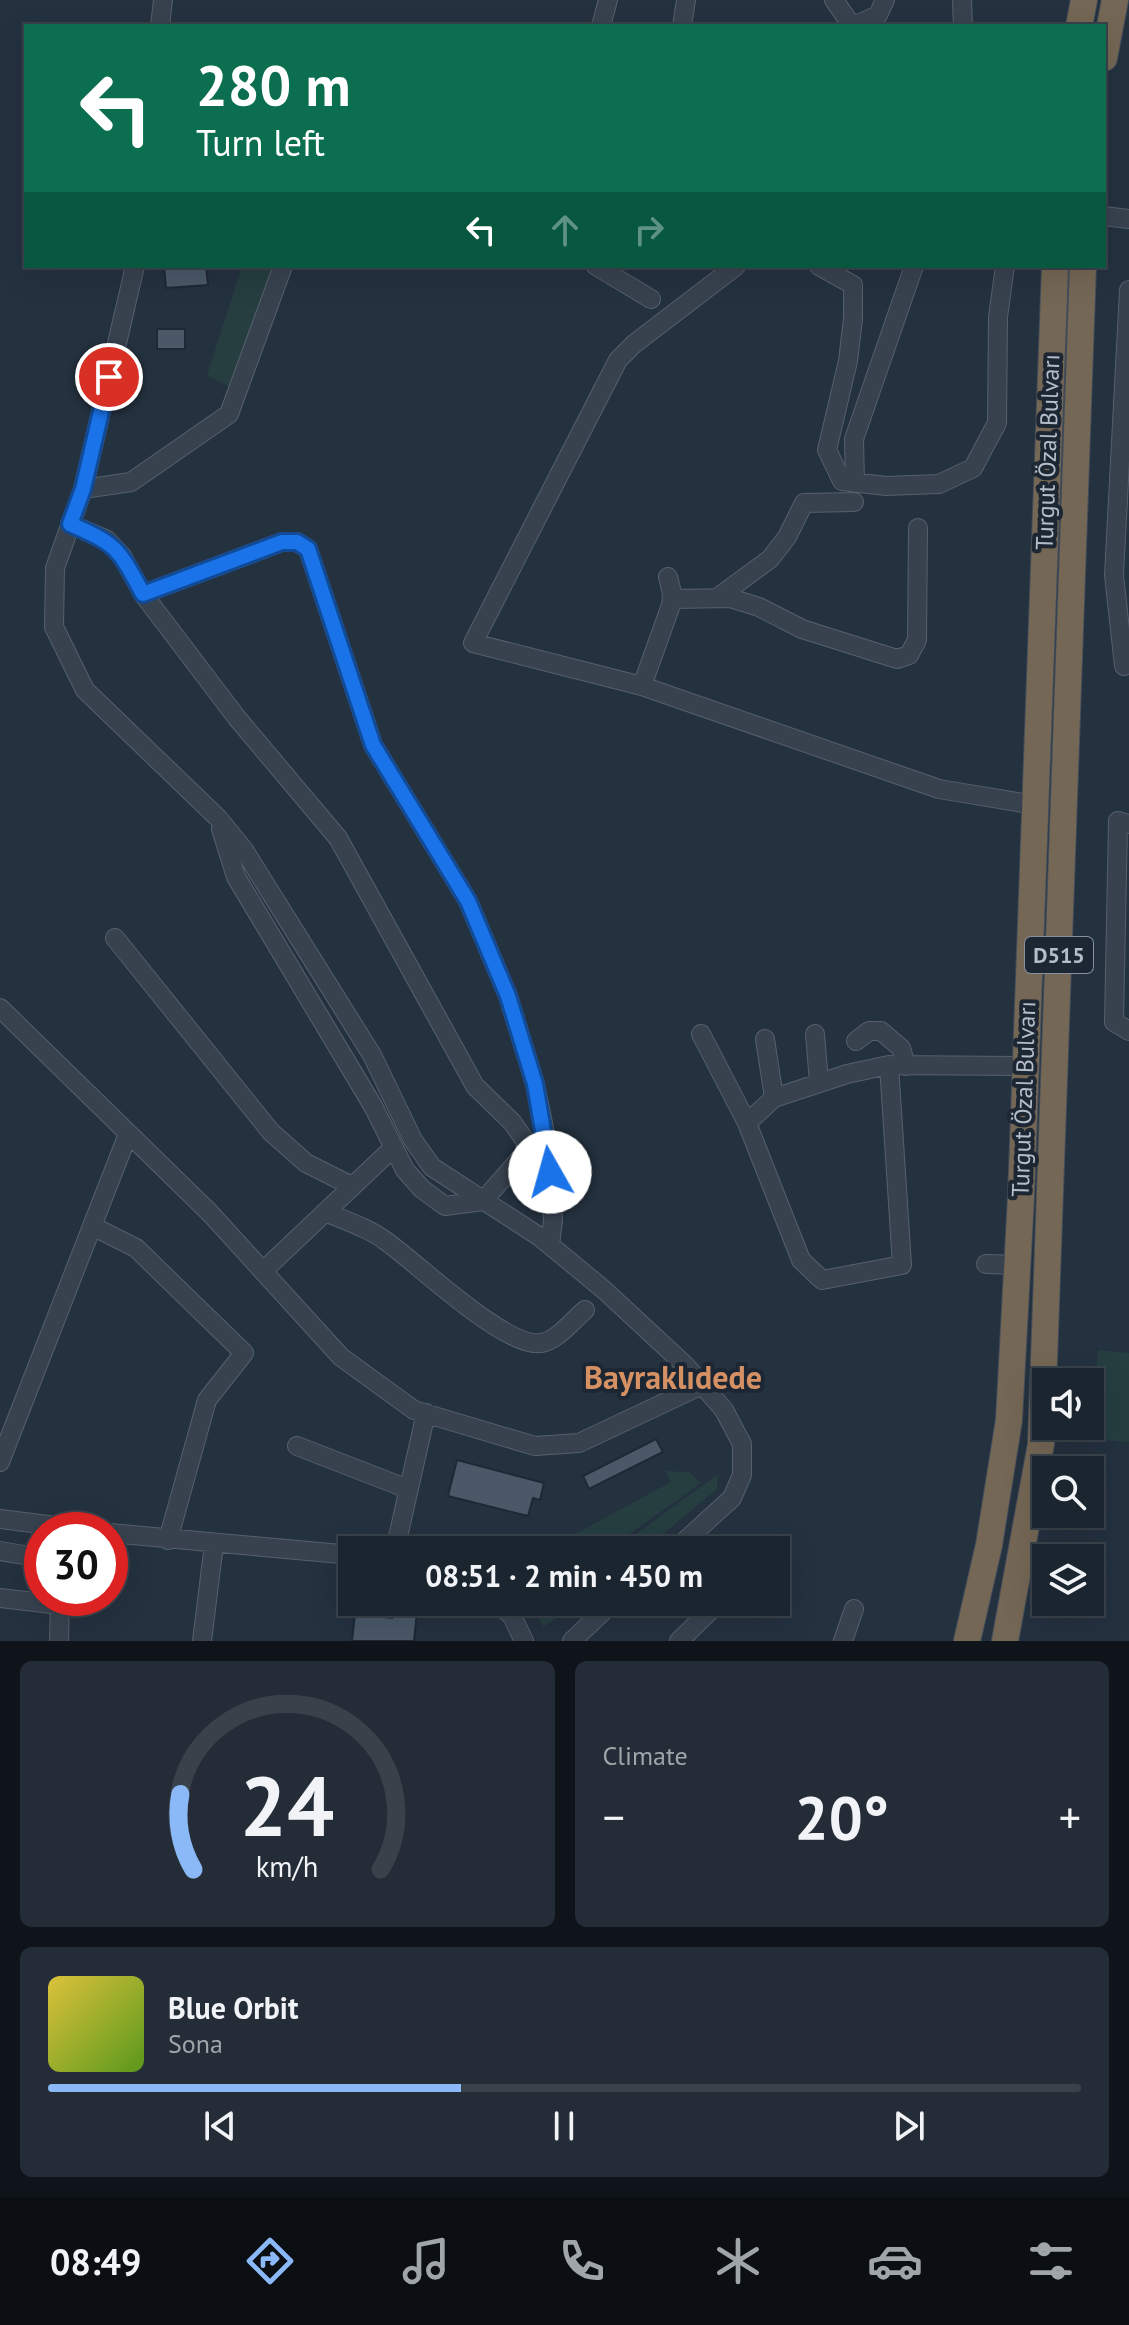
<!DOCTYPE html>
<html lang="en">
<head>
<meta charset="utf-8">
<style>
	:root { --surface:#1b252f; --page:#242d37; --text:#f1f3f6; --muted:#a0a5aa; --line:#39424b; --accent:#8bb9f8 }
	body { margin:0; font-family:"PT Sans",sans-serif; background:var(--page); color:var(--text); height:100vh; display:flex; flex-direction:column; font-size:30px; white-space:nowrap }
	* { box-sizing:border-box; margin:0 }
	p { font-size:26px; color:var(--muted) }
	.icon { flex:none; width:44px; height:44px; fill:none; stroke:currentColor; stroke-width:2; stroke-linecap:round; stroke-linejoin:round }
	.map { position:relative; height:1641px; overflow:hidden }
	.side { display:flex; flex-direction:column; gap:20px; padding:20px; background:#0f141a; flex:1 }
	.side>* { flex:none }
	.top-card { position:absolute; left:24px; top:24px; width:1082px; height:244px; border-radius:0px; box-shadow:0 8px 32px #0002,0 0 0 2px var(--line); background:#0b6e4f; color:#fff; overflow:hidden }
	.fabs { position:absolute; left:1032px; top:1368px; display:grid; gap:16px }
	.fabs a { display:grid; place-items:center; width:72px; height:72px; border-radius:0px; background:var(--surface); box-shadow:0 8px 32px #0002,0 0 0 2px var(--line); font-size:40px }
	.speed { position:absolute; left:24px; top:1512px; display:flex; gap:16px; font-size:40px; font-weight:700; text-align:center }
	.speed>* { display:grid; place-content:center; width:104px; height:104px; border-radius:50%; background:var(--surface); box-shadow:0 8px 32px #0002,0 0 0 2px var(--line); line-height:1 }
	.speed .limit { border:12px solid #d22; background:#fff; color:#111 }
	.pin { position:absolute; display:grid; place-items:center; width:68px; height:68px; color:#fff; margin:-34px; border:4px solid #fff; border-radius:50%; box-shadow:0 2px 8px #0007 }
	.me { position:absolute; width:88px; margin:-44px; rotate:353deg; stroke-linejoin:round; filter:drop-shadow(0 0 6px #0008) }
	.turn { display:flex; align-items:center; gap:28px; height:168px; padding:0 40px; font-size:36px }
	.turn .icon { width:104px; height:104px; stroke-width:2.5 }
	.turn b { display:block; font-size:56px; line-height:68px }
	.lanes { display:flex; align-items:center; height:76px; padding:0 40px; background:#0003; justify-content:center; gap:40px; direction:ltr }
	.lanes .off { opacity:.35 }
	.big { font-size:60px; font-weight:700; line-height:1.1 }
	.side .widget { flex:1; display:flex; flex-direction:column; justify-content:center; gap:12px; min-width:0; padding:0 28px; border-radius:12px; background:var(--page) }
	.side .dial { align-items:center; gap:0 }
	.dial svg { height:208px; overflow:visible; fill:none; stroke:var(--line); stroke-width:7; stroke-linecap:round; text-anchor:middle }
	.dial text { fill:var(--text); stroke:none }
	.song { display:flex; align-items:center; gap:24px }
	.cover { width:96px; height:96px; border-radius:12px; background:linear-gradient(135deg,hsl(50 70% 55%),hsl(90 70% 35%)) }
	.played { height:8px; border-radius:4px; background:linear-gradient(90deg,var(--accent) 40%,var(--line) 40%) }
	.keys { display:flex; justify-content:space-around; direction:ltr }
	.heat { display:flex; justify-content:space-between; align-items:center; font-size:44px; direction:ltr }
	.side .tiles { flex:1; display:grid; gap:20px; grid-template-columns:1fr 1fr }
	.widget:last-child { grid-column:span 2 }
	.trip { position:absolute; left:338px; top:1536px; width:452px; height:80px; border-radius:0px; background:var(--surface); box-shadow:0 8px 32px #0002,0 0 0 2px var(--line); font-weight:700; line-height:80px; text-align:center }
	.tab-bar { display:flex; height:128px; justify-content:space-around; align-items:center; background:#0b0f13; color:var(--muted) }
	.tab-bar .icon { width:56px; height:56px }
	.tab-bar .active { color:var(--accent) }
	.tab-bar b { font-size:36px; color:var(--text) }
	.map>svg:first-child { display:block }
	.green { fill:#263e40 }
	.building { fill:#4a5868; stroke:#1f2936; stroke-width:2 }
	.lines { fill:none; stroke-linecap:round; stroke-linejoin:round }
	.minor-casing { stroke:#56606d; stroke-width:20 }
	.highway-casing { stroke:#434d5a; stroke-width:28 }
	.minor { stroke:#38424f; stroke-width:18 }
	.highway { stroke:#756755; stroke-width:26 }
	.route-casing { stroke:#114b97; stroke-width:20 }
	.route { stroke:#1a73e8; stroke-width:14 }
	.labels { text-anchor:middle; stroke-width:8; stroke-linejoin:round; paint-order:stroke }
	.shield { fill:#1d2734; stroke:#87909d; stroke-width:2 }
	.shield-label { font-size:22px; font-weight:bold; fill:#b5bdca }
	.street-label { font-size:24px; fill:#b5bdca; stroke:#1d2734 }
	.district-label { font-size:32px; font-weight:bold; fill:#d59164; stroke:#1d2734 }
</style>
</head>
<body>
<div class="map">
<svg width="1129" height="1641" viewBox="0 0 1129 1641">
	<rect width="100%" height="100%" fill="#24313f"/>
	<path class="green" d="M242 266 276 269 231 388 207 375Z
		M1098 1350 1129 1353V1442L1091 1439Z
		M665 1471 689 1472 701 1483 607 1550H559L564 1540 671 1482Z
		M717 1475V1489L644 1550H614Z
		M531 1602H580L543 1627Z"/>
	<path class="building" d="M164 266H206L208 285 166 288Z
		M157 329H185V349H157Z
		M656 1439 663 1452 589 1489 583 1476Z
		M457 1460 544 1483 540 1500 533 1498 528 1516 448 1496Z
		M393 1602H418L414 1641H352L355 1614 392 1618Z"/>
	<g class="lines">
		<defs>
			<path id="minor" d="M834 0 852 26
				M962 0 963 26
				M160 26 163 0
				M601 26 608 0
				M682 26 686 0
				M854 26 878 15 885 0
				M1104 216 1129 219
				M135 266 83 489 55 568 54 627 85 690 218 818 244 850 372 1055 413 1140 432 1167 540 1237 603 1289 685 1365 724 1410 742 1444V1475L732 1498 675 1550
				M596 266 651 299
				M736 266 634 344 618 360 473 643 642 686 939 789 1035 805
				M819 266 853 285V319L848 361 827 450 842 481 886 486 939 484 973 468 997 423 998 317 1005 266
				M855 483 854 439 914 266
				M83 489 131 482 229 414 283 266
				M70 524 107 540 122 556 143 594 237 718 338 838 475 1086 512 1122 526 1142 525 1153 483 1201 445 1206 422 1189 405 1170 373 1106 236 877 221 829
				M143 594 282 542H297L308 549 373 745 468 901 508 996 535 1084 548 1148 553 1220 550 1245
				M717 598 770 559 787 537 804 503 854 502
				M672 599 730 598 759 607 802 629 897 659 909 655 917 640 918 528
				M1124 666 1114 575 1129 290
				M642 686 671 605 672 593 668 577
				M1129 824 1118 821 1114 1022 1129 1031
				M115 938 271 1132 306 1163 352 1186
				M0 1008 210 1213 341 1357 414 1410 535 1446 579 1443 702 1385
				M701 1034 747 1123 801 1260 822 1280 902 1265 889 1065
				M815 1034 819 1083
				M765 1039 774 1098
				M856 1041 869 1031H881L901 1048 906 1066
				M747 1123 774 1098 847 1074 889 1065 1026 1066
				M325 1212C346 1221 369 1228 387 1242 417 1263 506 1349 541 1343 557 1341 573 1320 585 1310
				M92 1226 136 1248 244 1353 207 1400 168 1540
				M986 1264 1018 1265
				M263 1271 393 1148
				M297 1446 408 1489
				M0 1462 128 1134
				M0 1519 87 1530
				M110 1533 352 1555
				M395 1550 426 1413
				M0 1551 42 1558
				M0 1598 60 1605
				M496 1602 512 1616 524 1641
				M59 1641 60 1598
				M202 1641 214 1544
				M572 1641 613 1602
				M679 1641 719 1602
				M843 1641 854 1609"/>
			<path id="highway" d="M1079 26 1084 0
				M1104 58 1115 0
				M967 1641 989 1545 1009 1420 1021 1197 1055 266
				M1005 1641 1041 1444 1083 266"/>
		</defs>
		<use href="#minor" class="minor-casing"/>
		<use href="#highway" class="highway-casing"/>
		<use href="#minor" class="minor"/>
		<use href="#highway" class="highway"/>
	</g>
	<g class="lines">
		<defs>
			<path id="route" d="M109 377 83 489 70 524C118 545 118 548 143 594L282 542H297L308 549 373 745 468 901 508 996 535 1084 550 1172"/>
		</defs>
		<use href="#route" class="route-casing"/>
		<use href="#route" class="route"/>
	</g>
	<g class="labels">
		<rect class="shield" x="1025" y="937" width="68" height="36" rx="6"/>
		<g class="shield-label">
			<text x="1059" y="963">D515</text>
		</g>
		<g class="street-label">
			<text transform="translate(1048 452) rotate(-88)" y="8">Turgut Özal Bulvarı</text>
			<text transform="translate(1024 1099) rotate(-88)" y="8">Turgut Özal Bulvarı</text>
		</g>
		<g class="district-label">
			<text x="673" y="1389">Bayraklıdede</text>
		</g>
	</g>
</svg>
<div class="fabs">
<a><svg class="icon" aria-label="sound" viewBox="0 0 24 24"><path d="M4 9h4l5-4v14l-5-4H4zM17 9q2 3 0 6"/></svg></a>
<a><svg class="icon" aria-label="search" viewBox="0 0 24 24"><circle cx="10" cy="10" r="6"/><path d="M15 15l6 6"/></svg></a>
<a><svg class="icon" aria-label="layers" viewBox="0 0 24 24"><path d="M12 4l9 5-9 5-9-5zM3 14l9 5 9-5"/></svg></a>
</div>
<div class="speed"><div class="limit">30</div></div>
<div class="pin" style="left:109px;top:377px;background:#d93025"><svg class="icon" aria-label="arrive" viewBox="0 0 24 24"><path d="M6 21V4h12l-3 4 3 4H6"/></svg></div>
<svg class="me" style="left:550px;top:1172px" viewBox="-20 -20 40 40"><circle r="19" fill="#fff"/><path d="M0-13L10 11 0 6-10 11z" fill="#1a73e8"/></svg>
<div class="trip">08:51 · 2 min · 450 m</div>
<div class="top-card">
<div class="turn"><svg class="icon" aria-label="left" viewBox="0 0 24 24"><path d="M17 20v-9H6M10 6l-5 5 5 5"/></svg><div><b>280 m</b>Turn left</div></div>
<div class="lanes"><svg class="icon" aria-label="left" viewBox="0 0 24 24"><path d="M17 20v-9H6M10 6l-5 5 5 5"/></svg><svg class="icon off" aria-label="ahead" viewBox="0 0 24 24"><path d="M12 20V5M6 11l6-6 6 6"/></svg><svg class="icon off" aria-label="right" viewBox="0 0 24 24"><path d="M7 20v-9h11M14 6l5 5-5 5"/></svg></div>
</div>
</div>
<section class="side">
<div class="tiles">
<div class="widget dial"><svg viewBox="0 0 100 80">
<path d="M14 69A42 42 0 1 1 86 69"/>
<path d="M14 69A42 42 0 0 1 9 40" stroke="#8bb9f8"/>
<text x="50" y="56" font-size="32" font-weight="700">24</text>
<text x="50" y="72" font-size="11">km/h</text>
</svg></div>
<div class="widget"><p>Climate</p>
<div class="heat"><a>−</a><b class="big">20°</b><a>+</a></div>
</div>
<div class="widget">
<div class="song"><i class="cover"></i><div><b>Blue Orbit</b><p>Sona</p></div></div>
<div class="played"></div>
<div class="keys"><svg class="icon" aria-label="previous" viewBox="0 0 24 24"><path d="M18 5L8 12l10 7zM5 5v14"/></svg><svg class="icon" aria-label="pause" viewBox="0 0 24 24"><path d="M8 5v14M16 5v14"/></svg><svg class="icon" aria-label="next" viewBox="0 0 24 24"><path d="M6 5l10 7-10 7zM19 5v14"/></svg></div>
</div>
</div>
</section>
<nav class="tab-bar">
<b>08:49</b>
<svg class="icon active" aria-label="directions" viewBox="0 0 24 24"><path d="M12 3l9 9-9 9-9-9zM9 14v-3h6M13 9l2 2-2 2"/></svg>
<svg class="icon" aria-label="music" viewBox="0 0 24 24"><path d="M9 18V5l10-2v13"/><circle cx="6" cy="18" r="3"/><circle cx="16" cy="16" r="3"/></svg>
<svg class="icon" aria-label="phone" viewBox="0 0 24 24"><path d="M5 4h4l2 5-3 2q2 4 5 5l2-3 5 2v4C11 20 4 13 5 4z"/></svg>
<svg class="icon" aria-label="climate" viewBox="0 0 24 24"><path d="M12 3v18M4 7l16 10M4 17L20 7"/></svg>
<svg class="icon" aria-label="car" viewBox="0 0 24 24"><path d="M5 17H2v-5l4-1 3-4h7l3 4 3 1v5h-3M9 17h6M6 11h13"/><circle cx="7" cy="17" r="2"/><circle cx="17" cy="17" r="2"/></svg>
<svg class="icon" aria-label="filters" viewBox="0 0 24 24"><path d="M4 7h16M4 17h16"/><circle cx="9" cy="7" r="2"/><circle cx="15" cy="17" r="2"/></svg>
</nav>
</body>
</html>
